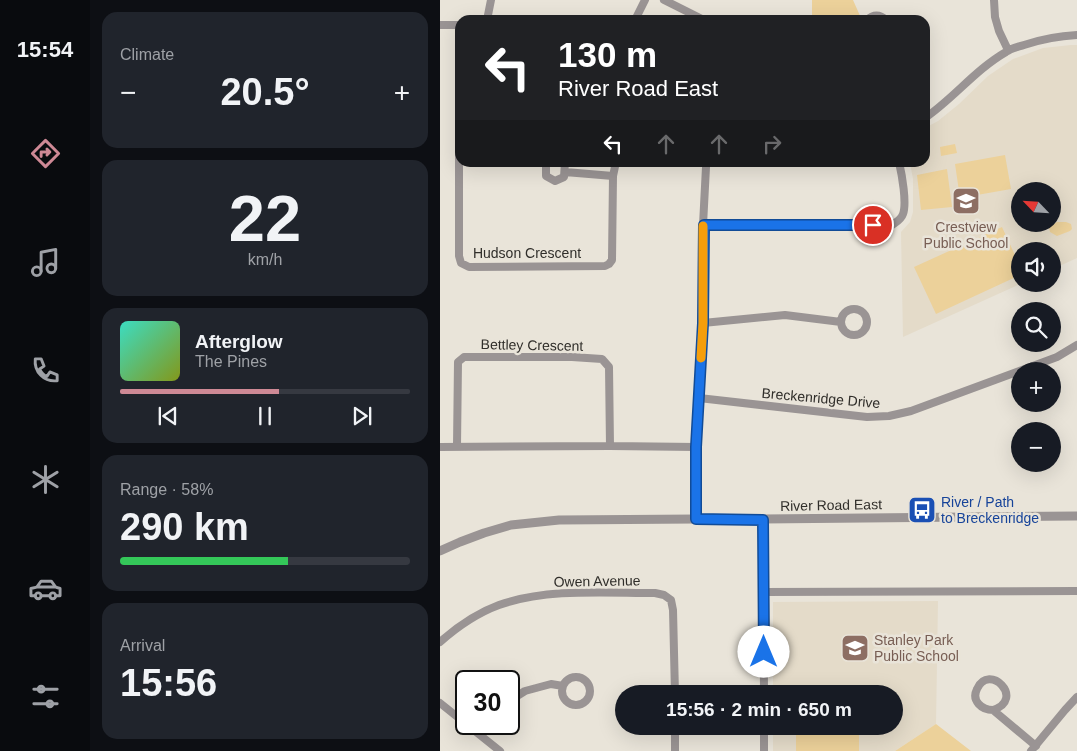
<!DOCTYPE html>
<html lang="en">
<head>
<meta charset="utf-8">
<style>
	:root { --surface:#171b24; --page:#20242c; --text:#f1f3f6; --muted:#9ea1a6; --line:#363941; --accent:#ce8995 }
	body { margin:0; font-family:Arial,sans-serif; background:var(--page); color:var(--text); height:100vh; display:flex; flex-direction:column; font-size:19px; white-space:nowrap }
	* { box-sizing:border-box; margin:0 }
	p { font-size:16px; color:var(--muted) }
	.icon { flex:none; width:28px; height:28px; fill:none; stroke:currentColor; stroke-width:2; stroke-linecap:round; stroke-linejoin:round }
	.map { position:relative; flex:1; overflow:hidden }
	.panel { display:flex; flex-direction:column; gap:12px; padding:12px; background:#0d0f14; width:350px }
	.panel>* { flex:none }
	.guide { position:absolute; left:15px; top:15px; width:475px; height:152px; border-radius:15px; box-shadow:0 5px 20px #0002; background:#202124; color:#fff; overflow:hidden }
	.needle { width:32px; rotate:295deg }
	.controls { position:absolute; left:571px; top:182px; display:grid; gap:10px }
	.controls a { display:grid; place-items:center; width:50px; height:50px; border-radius:50%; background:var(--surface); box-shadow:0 5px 20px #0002; font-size:25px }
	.speed { position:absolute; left:15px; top:670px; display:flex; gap:10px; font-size:25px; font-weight:700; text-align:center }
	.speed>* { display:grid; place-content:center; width:65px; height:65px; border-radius:50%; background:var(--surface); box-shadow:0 5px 20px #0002; line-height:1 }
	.speed .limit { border:2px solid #111; border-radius:8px; background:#fff; color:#111 }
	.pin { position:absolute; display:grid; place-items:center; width:42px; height:42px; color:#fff; margin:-21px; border:2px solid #fff; border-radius:50%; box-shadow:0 1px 5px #0007 }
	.me { position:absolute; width:55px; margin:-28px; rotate:0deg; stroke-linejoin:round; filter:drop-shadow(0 0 4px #0008) }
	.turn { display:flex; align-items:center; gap:18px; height:105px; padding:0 20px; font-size:22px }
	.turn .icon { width:65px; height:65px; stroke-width:2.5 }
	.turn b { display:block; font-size:35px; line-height:42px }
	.lanes { display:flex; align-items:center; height:48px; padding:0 20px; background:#0003; justify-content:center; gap:25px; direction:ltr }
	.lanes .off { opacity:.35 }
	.big { font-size:38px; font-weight:600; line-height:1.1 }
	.panel .card { flex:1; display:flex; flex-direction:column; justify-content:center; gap:8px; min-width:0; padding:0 18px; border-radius:15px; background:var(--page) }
	.panel .dial { align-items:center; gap:0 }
	.dial b { font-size:65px; line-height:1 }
	.song { display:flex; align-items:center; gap:15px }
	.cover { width:60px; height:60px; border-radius:8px; background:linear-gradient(135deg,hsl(170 70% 55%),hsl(70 70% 35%)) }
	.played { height:5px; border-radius:2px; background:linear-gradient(90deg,var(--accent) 55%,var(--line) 55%) }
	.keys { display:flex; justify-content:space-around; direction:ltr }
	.heat { display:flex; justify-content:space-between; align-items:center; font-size:28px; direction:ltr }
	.charge { height:8px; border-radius:4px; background:linear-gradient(90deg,#34c759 58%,var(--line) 0) }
	.trip { position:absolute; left:175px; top:685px; width:288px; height:50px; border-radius:25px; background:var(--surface); box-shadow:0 5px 20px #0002; font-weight:600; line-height:50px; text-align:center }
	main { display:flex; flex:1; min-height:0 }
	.tabs { display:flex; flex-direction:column; width:90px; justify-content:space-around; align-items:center; background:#090b0e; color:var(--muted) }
	.tabs .icon { width:35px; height:35px }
	.tabs .current { color:var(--accent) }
	.tabs b { font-size:22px; color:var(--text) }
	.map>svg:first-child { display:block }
	.built { fill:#e4dbc9; fill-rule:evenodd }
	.green { fill:#ecd19a }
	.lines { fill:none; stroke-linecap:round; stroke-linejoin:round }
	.minor { stroke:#9a9494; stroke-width:8 }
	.tertiary { stroke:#9a9494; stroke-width:9 }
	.route-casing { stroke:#114b97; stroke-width:12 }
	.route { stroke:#1a73e8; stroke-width:9 }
	.slow { stroke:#f59e0b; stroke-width:9 }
	.labels { text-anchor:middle; stroke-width:5; stroke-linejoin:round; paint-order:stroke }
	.education-label { font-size:14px; fill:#785e54; stroke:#e9e4d9 }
	.street-label { font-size:14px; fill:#302e2a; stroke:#e9e4d9 }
	.transit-label { font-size:14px; fill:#164399; stroke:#e9e4d9; text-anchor:start }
</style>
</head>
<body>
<main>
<nav class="tabs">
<b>15:54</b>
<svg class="icon current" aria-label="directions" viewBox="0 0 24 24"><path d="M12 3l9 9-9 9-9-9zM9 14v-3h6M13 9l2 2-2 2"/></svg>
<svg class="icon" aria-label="music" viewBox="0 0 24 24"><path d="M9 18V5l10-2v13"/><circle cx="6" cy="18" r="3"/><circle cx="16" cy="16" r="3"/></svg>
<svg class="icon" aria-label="phone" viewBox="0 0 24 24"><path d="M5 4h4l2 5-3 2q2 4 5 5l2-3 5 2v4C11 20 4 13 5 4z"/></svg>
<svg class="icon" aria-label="climate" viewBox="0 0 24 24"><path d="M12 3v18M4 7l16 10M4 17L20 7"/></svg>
<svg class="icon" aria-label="car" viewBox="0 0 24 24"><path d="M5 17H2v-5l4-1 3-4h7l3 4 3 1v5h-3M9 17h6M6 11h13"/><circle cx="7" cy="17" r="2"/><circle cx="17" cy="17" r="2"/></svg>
<svg class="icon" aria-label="filters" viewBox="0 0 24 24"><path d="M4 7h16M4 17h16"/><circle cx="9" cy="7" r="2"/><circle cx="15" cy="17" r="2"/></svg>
</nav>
<section class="panel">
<div class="card"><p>Climate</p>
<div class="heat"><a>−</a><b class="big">20.5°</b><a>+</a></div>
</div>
<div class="card dial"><b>22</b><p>km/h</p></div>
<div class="card">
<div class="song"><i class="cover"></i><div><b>Afterglow</b><p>The Pines</p></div></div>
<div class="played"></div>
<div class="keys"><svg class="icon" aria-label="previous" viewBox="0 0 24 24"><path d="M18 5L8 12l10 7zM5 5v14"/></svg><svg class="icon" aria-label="pause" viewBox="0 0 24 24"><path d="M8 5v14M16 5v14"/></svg><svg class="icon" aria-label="next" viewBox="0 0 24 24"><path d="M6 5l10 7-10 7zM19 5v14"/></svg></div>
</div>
<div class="card"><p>Range · 58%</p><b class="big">290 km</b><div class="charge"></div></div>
<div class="card"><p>Arrival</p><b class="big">15:56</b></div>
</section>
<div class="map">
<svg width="637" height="751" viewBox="0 0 637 751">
	<rect width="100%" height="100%" fill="#e9e4d9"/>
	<path class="built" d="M631 45H637V258L613 269 612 251H580V284L463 337 461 232 470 222 473 212V179L470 163 485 162V128L498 121 519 104 548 76 573 59 603 48ZM580 191H612V224H580Z
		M498 601 496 724 455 751H333V726H454V694H333V602Z"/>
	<path class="green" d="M372 0H413L421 18 420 20H372Z
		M515 144 517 153 501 156 500 147Z
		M565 155 571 189 520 198 515 164Z
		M507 169 512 207 481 210 477 175Z
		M617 222H626L631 224 632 229 630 231 617 236 610 232 609 227Z
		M562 227 580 266V275L496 314 474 267Z
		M496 724 531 751H455Z
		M356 728H419V751H356Z"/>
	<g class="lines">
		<path class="minor" d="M224 0 264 20
			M554 0 555 17 559 31 568 50
			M47 20 51 0
			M195 20 205 0
			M427 20C433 14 440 14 446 20
			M0 25H20
			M19 25V256L21 263 29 267 165 266 169 264 172 260 173 176 176 162
			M485 118C514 98 535 70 566 52 571 48 578 47 584 45 602 39 618 36 637 35
			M106 162V176L115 181 124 177 125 162
			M125 172 173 176
			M263 225H452C456 222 461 220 463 214 467 203 462 175 459 162
			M401 322a13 13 0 1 1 26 0a13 13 0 1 1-26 0Z
			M263 323 345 315 401 322
			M259 398 427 417 449 416 471 411 617 357 637 345
			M17 446 18 362 24 357H132L162 359 169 367 170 446
			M0 447 170 446 256 447
			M256 519V447L263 323V225L266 167 267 162
			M323 519 324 694
			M323 592 637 591
			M0 642C17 627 37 613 59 605 107 588 165 593 215 593L224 595 231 600 233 610 235 694
			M122 691a14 14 0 1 1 28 0a14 14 0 1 1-28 0Z
			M239 694 324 693
			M69 701 85 691 111 684 123 686
			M0 703 60 751
			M553 710C586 699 549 662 537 689 531 701 542 710 553 710L596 746
			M235 726V751
			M324 726V751
			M37 732 44 724
			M591 751 625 710 637 697"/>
		<path class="tertiary" d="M0 551 20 542 44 533 71 525 119 520 256 519H323L637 516"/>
	</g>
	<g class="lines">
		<defs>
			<path id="route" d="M324 652 323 520 256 519V447L263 323 264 225H433"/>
		</defs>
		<use href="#route" class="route-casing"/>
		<use href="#route" class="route"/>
		<path class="slow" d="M261 358 263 323V226"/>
	</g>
	<defs>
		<symbol id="school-square" viewBox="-11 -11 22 22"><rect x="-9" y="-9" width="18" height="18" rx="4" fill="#8d6e63" stroke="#e9e4d9"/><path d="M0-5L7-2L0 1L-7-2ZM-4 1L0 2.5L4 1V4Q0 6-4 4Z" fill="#fff"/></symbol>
		<symbol id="bus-square" viewBox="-11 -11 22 22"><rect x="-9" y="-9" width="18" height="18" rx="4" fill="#1a4fb4" stroke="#e9e4d9"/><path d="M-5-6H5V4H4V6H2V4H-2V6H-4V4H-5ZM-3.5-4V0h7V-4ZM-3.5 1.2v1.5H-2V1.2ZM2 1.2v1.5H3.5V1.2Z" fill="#fff"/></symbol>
	</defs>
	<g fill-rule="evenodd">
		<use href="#school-square" x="510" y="185" width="32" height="32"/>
		<use href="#bus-square" x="466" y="494" width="32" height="32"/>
		<use href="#school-square" x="399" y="632" width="32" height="32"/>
	</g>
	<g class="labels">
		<g class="education-label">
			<text x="526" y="232">Crestview<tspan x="526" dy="16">Public School</tspan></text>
			<text x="434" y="645" text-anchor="start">Stanley Park<tspan x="434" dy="16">Public School</tspan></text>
		</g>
		<g class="street-label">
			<text x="87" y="258">Hudson Crescent</text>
			<text transform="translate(92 345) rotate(1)" y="5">Bettley Crescent</text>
			<text transform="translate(381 398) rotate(5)" y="5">Breckenridge Drive</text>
			<text transform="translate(391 505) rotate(-1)" y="5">River Road East</text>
			<text transform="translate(157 581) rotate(-1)" y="5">Owen Avenue</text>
		</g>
		<g class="transit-label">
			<text x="501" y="507">River / Path<tspan x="501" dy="16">to Breckenridge</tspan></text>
		</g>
	</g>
</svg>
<div class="controls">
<a><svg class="needle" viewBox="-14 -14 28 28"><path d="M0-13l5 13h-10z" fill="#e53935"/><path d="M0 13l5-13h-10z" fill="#9ea1a6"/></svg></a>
<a><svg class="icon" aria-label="sound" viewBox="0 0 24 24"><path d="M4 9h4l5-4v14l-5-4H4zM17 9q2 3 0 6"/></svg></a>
<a><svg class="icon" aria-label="search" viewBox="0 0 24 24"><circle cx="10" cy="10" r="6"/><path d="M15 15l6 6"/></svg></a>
<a>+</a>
<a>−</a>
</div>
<div class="speed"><div class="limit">30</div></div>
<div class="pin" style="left:433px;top:225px;background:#d93025"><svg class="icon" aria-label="arrive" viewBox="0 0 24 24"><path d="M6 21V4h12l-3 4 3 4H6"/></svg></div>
<svg class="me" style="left:324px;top:652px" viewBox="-20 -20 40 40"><circle r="19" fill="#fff"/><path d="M0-13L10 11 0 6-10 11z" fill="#1a73e8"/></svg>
<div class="trip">15:56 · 2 min · 650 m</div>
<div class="guide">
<div class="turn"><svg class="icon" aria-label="left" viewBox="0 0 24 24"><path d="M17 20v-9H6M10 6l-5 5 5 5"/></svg><div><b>130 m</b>River Road East</div></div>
<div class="lanes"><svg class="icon" aria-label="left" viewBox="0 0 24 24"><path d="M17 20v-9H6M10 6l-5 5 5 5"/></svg><svg class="icon off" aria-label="ahead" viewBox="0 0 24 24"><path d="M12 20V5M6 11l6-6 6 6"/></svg><svg class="icon off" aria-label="ahead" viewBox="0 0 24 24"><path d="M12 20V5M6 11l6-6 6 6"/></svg><svg class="icon off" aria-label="right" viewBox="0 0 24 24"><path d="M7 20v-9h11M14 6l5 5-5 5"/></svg></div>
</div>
</div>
</main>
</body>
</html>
